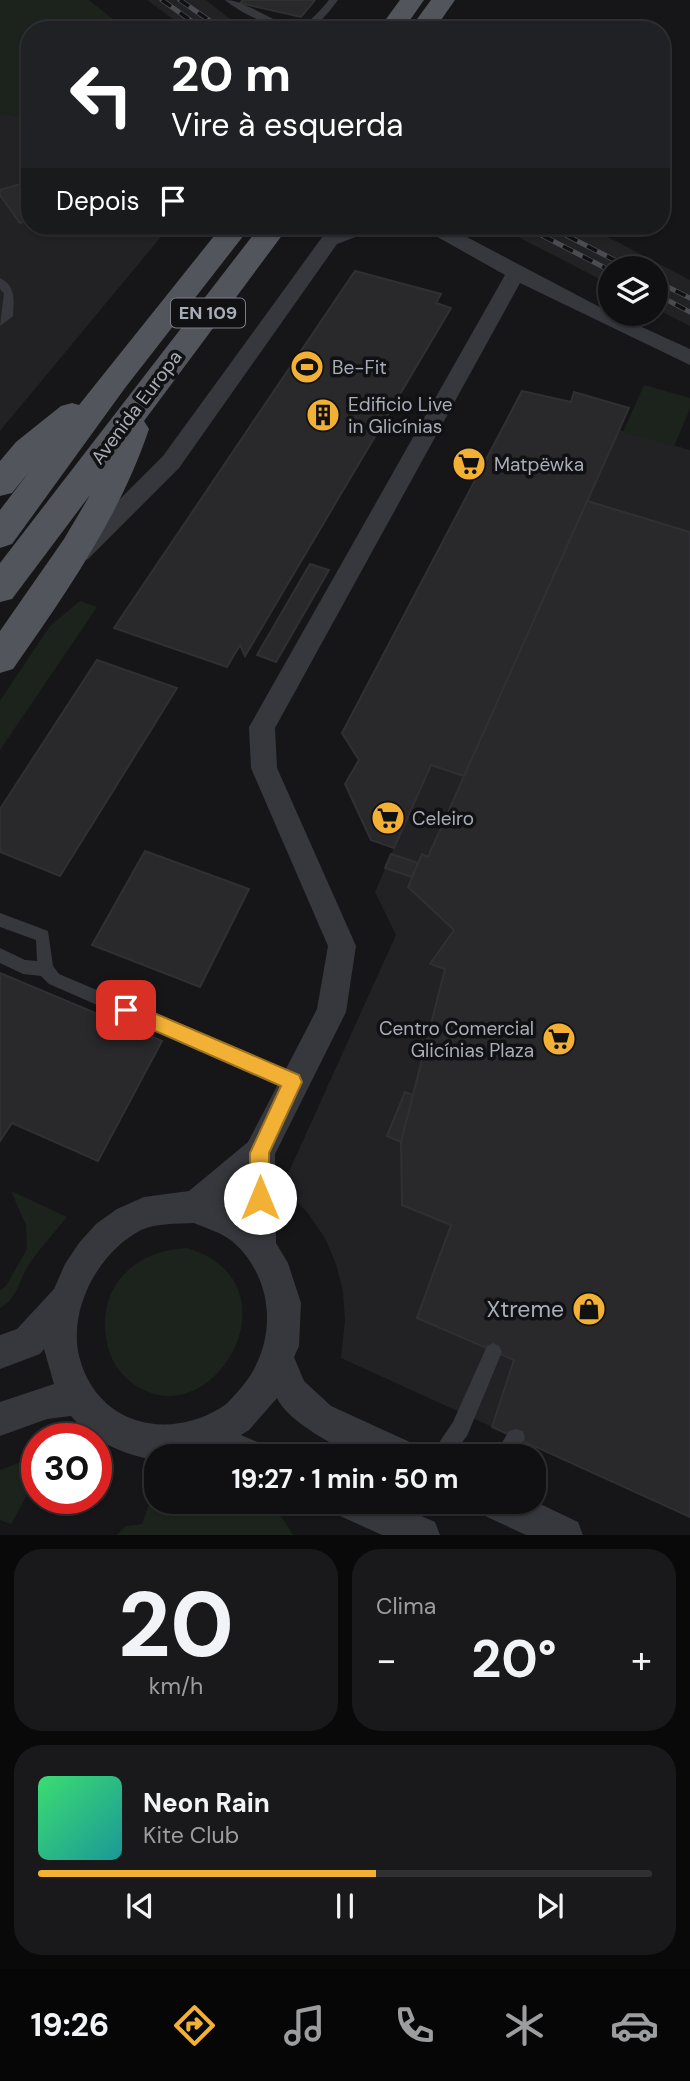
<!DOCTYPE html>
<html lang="pt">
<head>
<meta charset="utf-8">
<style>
	:root { --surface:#101012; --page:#19191b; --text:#f1f3f6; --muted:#9c9d9f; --line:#303032; --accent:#f2b134 }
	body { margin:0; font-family:"DM Sans",sans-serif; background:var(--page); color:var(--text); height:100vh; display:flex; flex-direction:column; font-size:26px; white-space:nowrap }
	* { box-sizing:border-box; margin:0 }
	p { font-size:23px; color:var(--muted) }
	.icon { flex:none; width:38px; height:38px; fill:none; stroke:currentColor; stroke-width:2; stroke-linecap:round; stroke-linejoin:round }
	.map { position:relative; height:1535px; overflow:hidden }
	.details { display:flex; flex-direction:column; gap:14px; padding:14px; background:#09090a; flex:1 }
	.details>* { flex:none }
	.hud { position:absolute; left:21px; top:21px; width:649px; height:214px; border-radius:28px; box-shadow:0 2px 5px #0004,0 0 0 2px var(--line); background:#202124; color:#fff; overflow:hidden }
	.tools { position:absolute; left:598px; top:256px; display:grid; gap:14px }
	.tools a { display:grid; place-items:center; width:70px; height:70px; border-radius:50%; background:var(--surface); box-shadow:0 2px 5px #0004,0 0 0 2px var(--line); font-size:35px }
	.speed { position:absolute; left:21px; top:1423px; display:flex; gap:14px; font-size:35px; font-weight:700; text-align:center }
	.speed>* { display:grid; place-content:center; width:91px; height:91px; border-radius:50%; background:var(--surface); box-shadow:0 2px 5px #0004,0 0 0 2px var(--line); line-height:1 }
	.speed .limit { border:10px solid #d22; background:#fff; color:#111 }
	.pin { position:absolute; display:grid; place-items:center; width:60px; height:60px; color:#fff; margin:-30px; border-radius:14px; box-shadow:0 4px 10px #0006 }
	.me { position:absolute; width:77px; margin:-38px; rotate:0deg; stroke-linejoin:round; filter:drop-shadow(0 0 5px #0008) }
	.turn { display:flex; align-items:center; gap:24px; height:147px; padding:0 35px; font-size:32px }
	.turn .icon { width:91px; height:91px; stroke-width:2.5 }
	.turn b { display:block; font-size:49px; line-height:60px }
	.then { display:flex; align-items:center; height:66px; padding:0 35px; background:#0003; gap:14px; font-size:26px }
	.big { font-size:52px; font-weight:700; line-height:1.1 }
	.details .widget { flex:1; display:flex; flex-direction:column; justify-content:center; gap:10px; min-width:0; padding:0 24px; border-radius:28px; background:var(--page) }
	.details .dial { align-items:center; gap:0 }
	.dial b { font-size:91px; line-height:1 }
	.song { display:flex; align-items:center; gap:21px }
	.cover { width:84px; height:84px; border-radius:10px; background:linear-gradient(135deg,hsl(140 70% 55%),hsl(180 70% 35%)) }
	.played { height:7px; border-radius:4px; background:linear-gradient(90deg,var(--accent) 55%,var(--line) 55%) }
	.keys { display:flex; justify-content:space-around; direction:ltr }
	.heat { display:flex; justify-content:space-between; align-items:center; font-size:38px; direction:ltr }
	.details .tiles { flex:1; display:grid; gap:14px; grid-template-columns:1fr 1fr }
	.widget:last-child { grid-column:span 2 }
	.trip { position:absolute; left:144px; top:1444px; width:402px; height:70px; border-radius:28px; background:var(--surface); box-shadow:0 2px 5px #0004,0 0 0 2px var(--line); font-weight:700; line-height:70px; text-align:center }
	.tabs { display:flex; height:112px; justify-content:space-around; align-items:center; background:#060607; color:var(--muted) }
	.tabs .icon { width:49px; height:49px }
	.tabs .on { color:var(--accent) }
	.tabs b { font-size:32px; color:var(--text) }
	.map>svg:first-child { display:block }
	.built { fill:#222225 }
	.green { fill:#1c231d }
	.building { fill:#29292c; stroke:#303034; stroke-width:2 }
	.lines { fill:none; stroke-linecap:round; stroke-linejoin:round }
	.lane { fill:#37383d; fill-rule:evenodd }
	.street { fill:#37383d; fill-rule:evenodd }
	.primary { fill:#53555c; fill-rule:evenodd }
	.rail-casing { stroke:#4a4c52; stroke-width:5 }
	.rail { stroke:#111113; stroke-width:3.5; stroke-dasharray:11; stroke-linecap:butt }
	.route { fill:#f2b134; stroke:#9d7322; stroke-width:2 }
	.labels { text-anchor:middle; stroke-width:7; stroke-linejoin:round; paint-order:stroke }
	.shield { fill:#111113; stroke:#7b7e86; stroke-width:2 }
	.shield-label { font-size:18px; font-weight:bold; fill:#a8adb8 }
	.poi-label { font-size:19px; fill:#a8adb8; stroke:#111113; text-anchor:start }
	.street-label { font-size:19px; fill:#a8adb8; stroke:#111113 }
	.near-poi-label { font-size:23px; fill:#a8adb8; stroke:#111113; text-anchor:end }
</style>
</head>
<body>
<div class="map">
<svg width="690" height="1535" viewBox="0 0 690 1535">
	<rect width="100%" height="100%" fill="#161618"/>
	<path class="built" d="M147 0H206L244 30H188Z
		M0 113 30 118V226H170L0 431Z
		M497 226H587L690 280V326L656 309V268H611V285Z
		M619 430 690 450V1517L341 1358 345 1320 343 1291 336 1264 325 1238 307 1212 282 1187 396 935 375 892 394 848 431 765 464 776Z"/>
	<path class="green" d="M0 0H89L126 30H30V118L0 113Z
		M644 385 690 398V409L674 446 623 432Z
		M80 601 97 607 0 750V701L50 626Z
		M11 1191 67 1217C55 1232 42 1246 31 1261 20 1276 18 1299 0 1308V1290L6 1286 27 1249 26 1225Z
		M187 1248C303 1283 213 1438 135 1385 122 1376 112 1363 108 1347 94 1290 131 1251 187 1248Z
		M37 1456V1477L11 1524 0 1520V1470Z
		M156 1495V1502H261L276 1508 293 1535H117L126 1526 142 1524 152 1496Z"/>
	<path class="building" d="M243 0H315L301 17 240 3Z
		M30 181V220L20 223 0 195V190Z
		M355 271 441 294 436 303 451 308 245 656 240 645 227 667 114 628Z
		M522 391 571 402 574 392 629 408 464 776 431 765 394 848 371 840 345 784 359 760 342 733Z
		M587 501 690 532V1517L492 1427 514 1360 417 1318 451 1225 402 1205 401 1142 445 969 430 964 454 930 408 887 422 854 428 857Z
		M310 564 329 570 276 662 257 655Z
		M97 660 177 688 60 876 0 852V809Z
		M145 851 249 889 200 987 92 945Z
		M391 854 418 863 412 877 385 868Z
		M0 973 162 1041 98 1161 12 1123 0 1141Z
		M405 1092 413 1095 401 1142 387 1136Z"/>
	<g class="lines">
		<path class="lane" d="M225 0C252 0 287 38 309 21 316 15 323 7 329 0H338C332 8 321 23 311 27 287 37 243 15 225 0Z
			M0 278C16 286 14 300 13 316L0 326 4 293 0 289Z
			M0 913 48 931 53 966 59 974 299 1076 301 1082 299 1088 293 1090 287 1088 49 984 41 976 23 974 0 963V948L25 960 37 961 36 940 0 927Z
			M493 1343 499 1346 502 1352 467 1436 451 1456H430L453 1422 487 1346Z
			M516 1429 523 1431 525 1438 514 1456H494L509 1431Z"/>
		<path class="street" d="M350 226H377L374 230 337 244 179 468 88 559 80 562 72 559 68 553 72 547 163 456 323 236Z
			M422 226H446L611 313 690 349V365L520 283 275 728 277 768 356 946 346 1012 275 1154 276 1243 288 1263 301 1303 299 1346 294 1357 304 1381 331 1406 414 1444 419 1456C402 1456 381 1459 363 1456 340 1451 286 1420 277 1398L249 1430 241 1435 262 1444 267 1456H209L203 1454 156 1456V1459H149C119 1453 91 1439 71 1416L47 1419 0 1436V1402L54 1384 44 1349 40 1354 0 1369V1335L17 1329 54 1289 65 1264 79 1243 96 1224 117 1209 144 1197 189 1191 248 1142 317 1009 328 946 251 768 249 727 505 275 425 230ZM244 1186V1213L223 1204ZM194 1223C206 1228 222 1233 232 1241 276 1279 278 1345 241 1388 235 1394 229 1403 222 1407 166 1442 96 1424 79 1356 68 1308 99 1252 141 1230 157 1223 177 1224 194 1223Z
			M534 1501 578 1522 583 1535H526L483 1515 478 1502Z
			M333 1502H390L435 1522 440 1535H382L338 1515Z"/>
		<path class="primary" d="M400 0H424L403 30H378Z
			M431 0H455L434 30H409Z
			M222 226H251L125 388 12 544 0 548V510L29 472 12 493 0 496V461L16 442 61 406 72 403 79 405Z
			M260 226H289L144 421 149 429C119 518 66 593 13 669L0 673V631L64 539 90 495 12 599 0 602V563Z"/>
		<defs>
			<path id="rail" d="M162 0 204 30
				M180 0 223 30
				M524 226 611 271
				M548 226 630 268
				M656 281 690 298
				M656 294 690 312"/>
		</defs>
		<use href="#rail" class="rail-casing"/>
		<use href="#rail" class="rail"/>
	</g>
	<path class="route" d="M126 1001 299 1075 302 1082 269 1153V1198L266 1205 260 1207 253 1205 250 1198V1153L281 1086 119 1015 117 1010 119 1004Z"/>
	<defs>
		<symbol id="stadium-disc" viewBox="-11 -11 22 22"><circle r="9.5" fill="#f2b134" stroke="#111113"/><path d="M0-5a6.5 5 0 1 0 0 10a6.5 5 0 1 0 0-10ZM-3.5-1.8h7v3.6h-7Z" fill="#111"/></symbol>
		<symbol id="building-disc" viewBox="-11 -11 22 22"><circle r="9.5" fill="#f2b134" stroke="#111113"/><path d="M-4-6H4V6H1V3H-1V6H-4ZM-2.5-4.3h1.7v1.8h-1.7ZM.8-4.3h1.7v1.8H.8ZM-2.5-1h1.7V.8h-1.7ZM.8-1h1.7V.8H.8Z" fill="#111"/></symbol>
		<symbol id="supermarket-disc" viewBox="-11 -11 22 22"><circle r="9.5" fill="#f2b134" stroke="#111113"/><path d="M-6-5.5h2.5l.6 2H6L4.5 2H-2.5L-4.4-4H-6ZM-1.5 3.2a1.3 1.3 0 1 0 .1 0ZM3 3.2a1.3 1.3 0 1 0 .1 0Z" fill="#111"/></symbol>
		<symbol id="shop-disc" viewBox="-11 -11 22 22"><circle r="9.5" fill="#f2b134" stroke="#111113"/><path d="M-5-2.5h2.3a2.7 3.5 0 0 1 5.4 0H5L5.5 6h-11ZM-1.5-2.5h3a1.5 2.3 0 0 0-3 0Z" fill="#111"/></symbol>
	</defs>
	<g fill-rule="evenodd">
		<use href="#stadium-disc" x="288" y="348" width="38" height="38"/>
		<use href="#building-disc" x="304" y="396" width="38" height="38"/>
		<use href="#supermarket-disc" x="450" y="445" width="38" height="38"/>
		<use href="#supermarket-disc" x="369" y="799" width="38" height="38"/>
		<use href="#supermarket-disc" x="540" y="1020" width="38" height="38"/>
		<use href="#shop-disc" x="570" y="1290" width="38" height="38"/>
	</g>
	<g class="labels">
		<rect class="shield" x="171" y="298.5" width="74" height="29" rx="5"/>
		<g class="shield-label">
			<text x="208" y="319">EN 109</text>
		</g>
		<g class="poi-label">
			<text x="332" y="374">Be-Fit</text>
			<text x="348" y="411">Edificio Live<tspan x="348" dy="22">in Glicínias</tspan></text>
			<text x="494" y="471">Matpëwka</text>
			<text x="412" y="825">Celeiro</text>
			<text x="534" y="1035" text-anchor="end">Centro Comercial<tspan x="534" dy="22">Glicínias Plaza</tspan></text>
		</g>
		<g class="street-label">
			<text transform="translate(136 407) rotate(-53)" y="7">Avenida Europa</text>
		</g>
		<g class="near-poi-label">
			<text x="564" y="1317">Xtreme</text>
		</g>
	</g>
</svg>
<div class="tools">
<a><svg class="icon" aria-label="layers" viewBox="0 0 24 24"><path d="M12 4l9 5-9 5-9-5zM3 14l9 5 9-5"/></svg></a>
</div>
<div class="speed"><div class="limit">30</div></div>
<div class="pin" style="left:126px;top:1010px;background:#d93025"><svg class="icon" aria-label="arrive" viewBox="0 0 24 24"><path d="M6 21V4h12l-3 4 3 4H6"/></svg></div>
<svg class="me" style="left:260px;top:1198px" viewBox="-20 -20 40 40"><circle r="19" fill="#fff"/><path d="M0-13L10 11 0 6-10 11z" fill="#f2b134"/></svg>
<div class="trip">19:27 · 1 min · 50 m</div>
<div class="hud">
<div class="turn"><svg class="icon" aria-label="left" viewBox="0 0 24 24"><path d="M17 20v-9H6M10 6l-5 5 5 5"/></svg><div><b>20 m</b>Vire à esquerda</div></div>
<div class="then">Depois<svg class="icon" aria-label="arrive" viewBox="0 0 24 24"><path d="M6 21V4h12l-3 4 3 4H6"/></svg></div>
</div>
</div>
<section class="details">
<div class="tiles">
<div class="widget dial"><b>20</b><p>km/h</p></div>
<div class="widget"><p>Clima</p>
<div class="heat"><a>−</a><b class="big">20°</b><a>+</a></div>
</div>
<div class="widget">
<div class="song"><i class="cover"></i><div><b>Neon Rain</b><p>Kite Club</p></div></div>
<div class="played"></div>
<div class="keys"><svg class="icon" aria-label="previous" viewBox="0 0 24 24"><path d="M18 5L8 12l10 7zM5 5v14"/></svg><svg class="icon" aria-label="pause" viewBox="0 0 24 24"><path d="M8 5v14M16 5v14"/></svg><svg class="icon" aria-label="next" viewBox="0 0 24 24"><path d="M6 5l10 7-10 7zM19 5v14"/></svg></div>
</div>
</div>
</section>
<nav class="tabs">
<b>19:26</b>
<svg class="icon on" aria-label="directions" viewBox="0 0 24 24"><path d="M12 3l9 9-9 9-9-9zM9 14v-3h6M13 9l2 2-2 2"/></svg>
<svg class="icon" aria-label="music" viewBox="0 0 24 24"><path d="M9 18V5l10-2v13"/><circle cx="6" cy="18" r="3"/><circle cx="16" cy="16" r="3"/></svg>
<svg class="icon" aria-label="phone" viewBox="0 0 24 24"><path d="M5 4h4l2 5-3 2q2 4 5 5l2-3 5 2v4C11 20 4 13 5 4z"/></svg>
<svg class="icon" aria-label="climate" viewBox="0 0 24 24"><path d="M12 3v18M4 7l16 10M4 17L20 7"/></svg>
<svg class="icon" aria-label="car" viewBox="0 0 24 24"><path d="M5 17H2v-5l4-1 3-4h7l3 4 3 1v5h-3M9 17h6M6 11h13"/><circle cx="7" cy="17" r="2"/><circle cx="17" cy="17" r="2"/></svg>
</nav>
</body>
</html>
